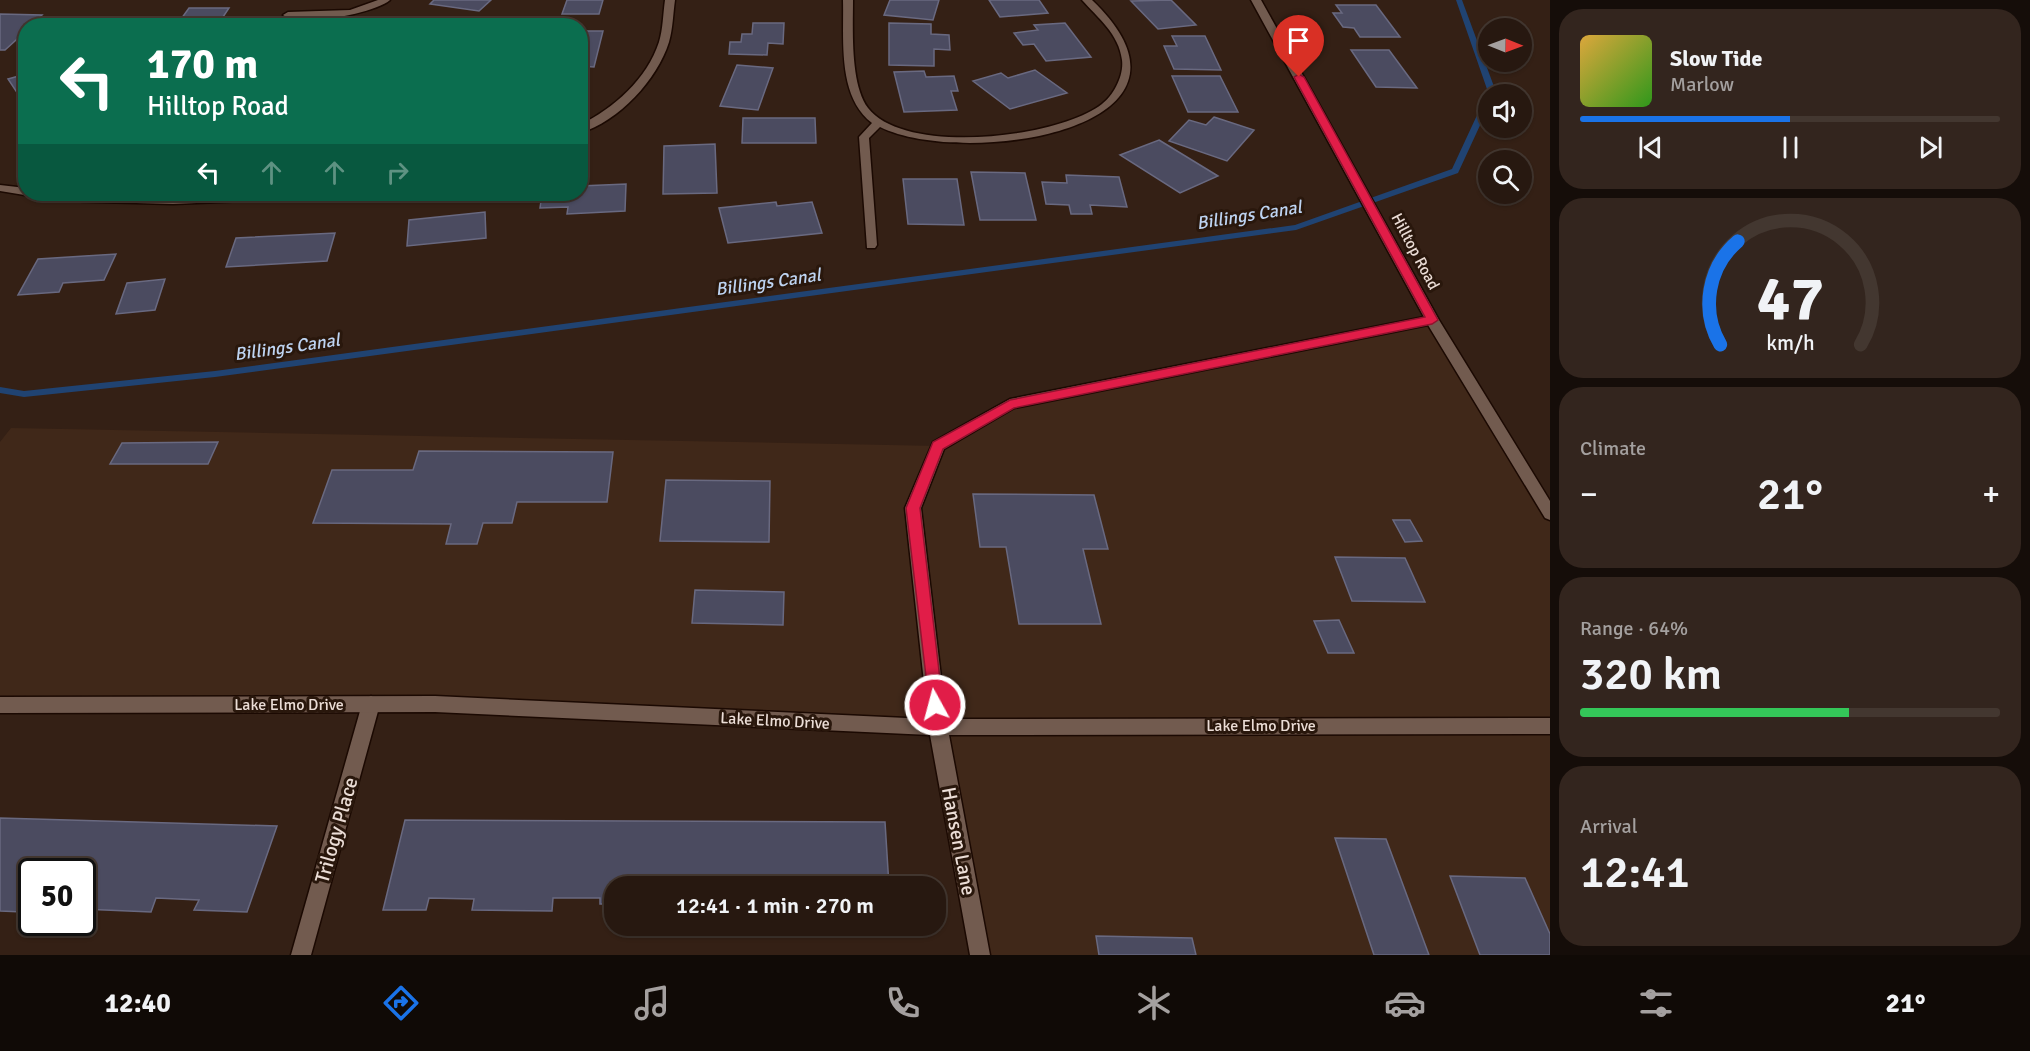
<!DOCTYPE html>
<html lang="en">
<head>
<meta charset="utf-8">
<style>
	:root { --surface:#271810; --page:#33251e; --text:#f1f3f6; --muted:#a4a09f; --line:#433730; --accent:#1a73e8 }
	body { margin:0; font-family:Signika,sans-serif; background:var(--page); color:var(--text); height:100vh; display:flex; flex-direction:column; font-size:22px; white-space:nowrap }
	* { box-sizing:border-box; margin:0 }
	p { font-size:20px; color:var(--muted) }
	.icon { flex:none; width:33px; height:33px; fill:none; stroke:currentColor; stroke-width:2; stroke-linecap:round; stroke-linejoin:round }
	.map { position:relative; flex:1; overflow:hidden }
	.panel { display:flex; flex-direction:column; gap:9px; padding:9px; background:#150d09; width:480px }
	.panel>* { flex:none }
	.top-card { position:absolute; left:18px; top:18px; width:570px; height:183px; border-radius:24px; box-shadow:0 2px 4px #0004,0 0 0 2px var(--line); background:#0b6e4f; color:#fff; overflow:hidden }
	.needle { width:39px; rotate:91deg }
	.buttons { position:absolute; left:1478px; top:18px; display:grid; gap:12px }
	.buttons a { display:grid; place-items:center; width:54px; height:54px; border-radius:50%; background:var(--surface); box-shadow:0 2px 4px #0004,0 0 0 2px var(--line); font-size:30px }
	.speed { position:absolute; left:18px; top:858px; display:flex; gap:12px; font-size:30px; font-weight:700; text-align:center }
	.speed>* { display:grid; place-content:center; width:78px; height:78px; border-radius:50%; background:var(--surface); box-shadow:0 2px 4px #0004,0 0 0 2px var(--line); line-height:1 }
	.speed .limit { border:3px solid #111; border-radius:9px; background:#fff; color:#111 }
	.pin { position:absolute; display:grid; place-items:center; width:51px; height:51px; color:#fff; margin:-62px -26px; border-radius:50% 50% 50% 0; rotate:-45deg; box-shadow:0 0 6px #0007 }
	.pin .icon { rotate:45deg }
	.me { position:absolute; width:66px; margin:-33px; rotate:353deg; stroke-linejoin:round; filter:drop-shadow(0 0 4px #0008) }
	.turn { display:flex; align-items:center; gap:21px; height:126px; padding:0 30px; font-size:27px }
	.turn .icon { width:78px; height:78px; stroke-width:2.5 }
	.turn b { display:block; font-size:42px; line-height:51px }
	.lanes { display:flex; align-items:center; height:57px; padding:0 30px; background:#0003; justify-content:center; gap:30px; direction:ltr }
	.lanes .off { opacity:.35 }
	.big { font-size:45px; font-weight:600; line-height:1.1 }
	.panel .card { flex:1; display:flex; flex-direction:column; justify-content:center; gap:9px; min-width:0; padding:0 21px; border-radius:24px; background:var(--page) }
	.panel .dial { align-items:center; gap:0 }
	.dial svg { height:156px; overflow:visible; fill:none; stroke:var(--line); stroke-width:7; stroke-linecap:round; text-anchor:middle }
	.dial text { fill:var(--text); stroke:none }
	.song { display:flex; align-items:center; gap:18px }
	.cover { width:72px; height:72px; border-radius:9px; background:linear-gradient(135deg,hsl(40 70% 55%),hsl(110 70% 35%)) }
	.played { height:6px; border-radius:3px; background:linear-gradient(90deg,var(--accent) 50%,var(--line) 50%) }
	.keys { display:flex; justify-content:space-around; direction:ltr }
	.heat { display:flex; justify-content:space-between; align-items:center; font-size:33px; direction:ltr }
	.charge { height:9px; border-radius:4px; background:linear-gradient(90deg,#34c759 64%,var(--line) 0) }
	.trip { position:absolute; left:604px; top:876px; width:342px; height:60px; border-radius:24px; background:var(--surface); box-shadow:0 2px 4px #0004,0 0 0 2px var(--line); font-weight:600; line-height:60px; text-align:center }
	.menu { display:flex; height:96px; justify-content:space-around; align-items:center; background:#100a06; color:var(--muted) }
	.menu .icon { width:42px; height:42px }
	.menu .selected { color:var(--accent) }
	.menu b { font-size:27px; color:var(--text) }
	main { display:flex; flex:1; min-height:0 }
	.map>svg:first-child { display:block }
	.built { fill:#402819 }
	.lines { fill:none; stroke-linecap:round; stroke-linejoin:round }
	.stream { fill:#204372; fill-rule:evenodd }
	.building { fill:#4b4b60; stroke:#696980; stroke-width:1.5 }
	.street-casing { stroke:#1b0902; stroke-width:3 }
	.secondary-casing { stroke:#1b0902; stroke-width:3 }
	.street { fill:#725b4f; fill-rule:evenodd }
	.secondary { fill:#725b4f; fill-rule:evenodd }
	.route { fill:#e11d48; stroke:#92132f; stroke-width:1.5 }
	.labels { text-anchor:middle; stroke-width:6; stroke-linejoin:round; paint-order:stroke }
	.street-label { font-size:16px; fill:#ebddd6; stroke:#29170c }
	.water-label { font-size:18px; font-style:italic; fill:#bed4f2; stroke:#29170c }
	.near-street-label { font-size:20px; fill:#ebddd6; stroke:#29170c }
</style>
</head>
<body>
<main>
<div class="map">
<svg width="1550" height="955" viewBox="0 0 1550 955">
	<rect width="100%" height="100%" fill="#342015"/>
	<path class="built" d="M1432 320 1550 518V955H980L938 727 371 704 0 705V442L11 428 938 446 1010 404Z"/>
	<g class="lines">
		<path class="stream" d="M1456 0H1462L1496 92 1494 94H1487L1488 92Z
			M1485 98H1488V108L1458 173 1296 230 215 377 24 397 0 393V387L24 391 215 371 1295 225 1452 169Z"/>
	</g>
	<path class="building" d="M434 0H491L479 11 430 4Z
		M567 0H603L599 14H562Z
		M890 0H939L933 20 884 15Z
		M989 0H1039L1048 13 1000 17Z
		M1171 0 1196 25 1158 29 1131 1Z
		M1336 5H1376L1400 37H1360L1354 28 1343 27 1333 13H1342Z
		M189 8H229L217 26H176Z
		M0 14 42 15 31 26H26V31L5 50H0Z
		M753 23H784L783 44 768 43 767 55 729 54 730 42H741L742 34H752Z
		M889 23 931 24V34L949 35 950 50 934 49V66L889 65Z
		M1065 23 1091 57 1046 61 1034 44 1023 45 1014 33 1038 30 1034 25Z
		M580 31H603L594 67 580 66Z
		M1172 36H1205L1221 70 1174 69 1164 46H1177Z
		M1351 50H1389L1417 88 1376 87Z
		M737 65 773 68 758 110 720 106Z
		M1035 70 1067 93 1010 109 973 81 1001 73 1008 78Z
		M924 71 926 77 954 76 958 91H951L957 110 904 112 894 72Z
		M26 74V102L24 103 8 79Z
		M1172 76H1220L1238 112H1188Z
		M1214 117 1254 130 1227 161 1169 141 1189 120 1206 125Z
		M743 118H815L816 143H742Z
		M1159 140 1218 176 1180 193 1120 155Z
		M715 144 717 193 663 194 664 146Z
		M971 172 1025 173 1036 220H980Z
		M1066 175 1119 177 1127 207 1090 205 1092 214H1071L1069 205 1046 204 1042 182 1067 183Z
		M903 179H957L964 225 908 224Z
		M626 184 625 211 567 214 568 207 540 208 542 194H580V186Z
		M776 202 777 206 812 202 822 233 728 243 719 208Z
		M485 212 486 238 407 246 409 220Z
		M335 233 327 261 226 267 236 238Z
		M116 254 104 280 63 283 59 292 18 295 38 259Z
		M165 279 155 310 116 314 127 283Z
		M218 442 208 464H110L122 443Z
		M419 451 613 452 607 502H517L512 523H483L477 544H446L451 524 313 523 332 470H413Z
		M666 480 770 481 769 542 660 541Z
		M973 494 1094 495 1108 549H1083L1101 624H1019L1006 547H980Z
		M1393 520H1410L1422 541 1405 542Z
		M1335 557 1405 558 1425 602 1352 601Z
		M695 590 784 592 783 625 692 623Z
		M1339 620 1354 653H1328L1314 621Z
		M0 818 277 826 247 912 194 910 199 900 156 898 151 912 82 909V872H32V898L23 912 0 911Z
		M405 820 885 822 889 886H615V904H600V898H553L552 911 472 910 474 899 429 898 426 910H383Z
		M1335 838 1386 839 1429 955H1374Z
		M1450 876 1525 878 1550 934V955H1480Z
		M1096 936 1192 938 1196 955H1099Z"/>
	<g class="lines">
		<defs>
			<path id="street" d="M378 0H390C374 14 300 27 283 15L288 12 350 10Z
				M665 0H675C673 14 673 28 669 42 657 80 619 121 580 133V125C614 108 647 79 659 42 663 29 663 14 665 0Z
				M843 0H853C853 29 850 84 868 108 905 156 1059 138 1102 104 1114 95 1124 75 1122 60 1119 34 1098 18 1082 0H1092C1229 131 962 168 880 127L869 138 877 245 875 248H867L859 137 872 123C837 96 844 40 843 0Z
				M0 185 26 188V194C74 194 123 198 172 197 230 197 290 187 347 194L341 197 173 204 61 201 0 191Z
				M371 696 377 699 380 704 311 955H291L362 704 365 699Z"/>
			<path id="secondary" d="M1251 0H1261L1439 320 1550 501V520L1545 518 1428 325 1014 408 944 449 921 508 946 719 1550 718V734L949 735 990 955H970L930 735 435 712 0 713V697L435 696 928 719 905 508 933 442 1010 399 1424 317Z"/>
		</defs>
		<use href="#street" class="street-casing"/>
		<use href="#secondary" class="secondary-casing"/>
		<use href="#street" class="street"/>
		<use href="#secondary" class="secondary"/>
	</g>
	<path class="route" d="M1299 74 1304 77 1438 320 1432 324 1014 408 943 449 920 508 943 705 941 710 935 712 930 710 906 508 933 442 1010 400 1425 317 1294 77Z"/>
	<g class="labels">
		<g class="street-label">
			<text transform="translate(1416 251) rotate(62)" y="6">Hilltop Road</text>
			<text x="289" y="710">Lake Elmo Drive</text>
			<text transform="translate(775 720) rotate(3)" y="6">Lake Elmo Drive</text>
			<text x="1261" y="731">Lake Elmo Drive</text>
		</g>
		<g class="water-label">
			<text transform="translate(1249 215) rotate(-9)" y="6">Billings Canal</text>
			<text transform="translate(768 282) rotate(-8)" y="6">Billings Canal</text>
			<text transform="translate(287 347) rotate(-8)" y="6">Billings Canal</text>
		</g>
		<g class="near-street-label">
			<text transform="translate(336 830) rotate(-74)" y="7">Trilogy Place</text>
			<text transform="translate(959 841) rotate(79)" y="7">Hansen Lane</text>
		</g>
	</g>
</svg>
<div class="buttons">
<a><svg class="needle" viewBox="-14 -14 28 28"><path d="M0-13l5 13h-10z" fill="#e53935"/><path d="M0 13l5-13h-10z" fill="#a4a09f"/></svg></a>
<a><svg class="icon" aria-label="sound" viewBox="0 0 24 24"><path d="M4 9h4l5-4v14l-5-4H4zM17 9q2 3 0 6"/></svg></a>
<a><svg class="icon" aria-label="search" viewBox="0 0 24 24"><circle cx="10" cy="10" r="6"/><path d="M15 15l6 6"/></svg></a>
</div>
<div class="speed"><div class="limit">50</div></div>
<div class="pin" style="left:1299px;top:77px;background:#d93025"><svg class="icon" aria-label="arrive" viewBox="0 0 24 24"><path d="M6 21V4h12l-3 4 3 4H6"/></svg></div>
<svg class="me" style="left:935px;top:705px" viewBox="-20 -20 40 40"><circle r="17" fill="#e11d48" stroke="#fff" stroke-width="3"/><path d="M0-11L8 9 0 5-8 9z" fill="#fff"/></svg>
<div class="trip">12:41 · 1 min · 270 m</div>
<div class="top-card">
<div class="turn"><svg class="icon" aria-label="left" viewBox="0 0 24 24"><path d="M17 20v-9H6M10 6l-5 5 5 5"/></svg><div><b>170 m</b>Hilltop Road</div></div>
<div class="lanes"><svg class="icon" aria-label="left" viewBox="0 0 24 24"><path d="M17 20v-9H6M10 6l-5 5 5 5"/></svg><svg class="icon off" aria-label="ahead" viewBox="0 0 24 24"><path d="M12 20V5M6 11l6-6 6 6"/></svg><svg class="icon off" aria-label="ahead" viewBox="0 0 24 24"><path d="M12 20V5M6 11l6-6 6 6"/></svg><svg class="icon off" aria-label="right" viewBox="0 0 24 24"><path d="M7 20v-9h11M14 6l5 5-5 5"/></svg></div>
</div>
</div>
<section class="panel">
<div class="card">
<div class="song"><i class="cover"></i><div><b>Slow Tide</b><p>Marlow</p></div></div>
<div class="played"></div>
<div class="keys"><svg class="icon" aria-label="previous" viewBox="0 0 24 24"><path d="M18 5L8 12l10 7zM5 5v14"/></svg><svg class="icon" aria-label="pause" viewBox="0 0 24 24"><path d="M8 5v14M16 5v14"/></svg><svg class="icon" aria-label="next" viewBox="0 0 24 24"><path d="M6 5l10 7-10 7zM19 5v14"/></svg></div>
</div>
<div class="card dial"><svg viewBox="0 0 100 80">
<path d="M14 69A42 42 0 1 1 86 69"/>
<path d="M14 69A42 42 0 0 1 23 16" stroke="#1a73e8"/>
<text x="50" y="56" font-size="32" font-weight="700">47</text>
<text x="50" y="72" font-size="11">km/h</text>
</svg></div>
<div class="card"><p>Climate</p>
<div class="heat"><a>−</a><b class="big">21°</b><a>+</a></div>
</div>
<div class="card"><p>Range · 64%</p><b class="big">320 km</b><div class="charge"></div></div>
<div class="card"><p>Arrival</p><b class="big">12:41</b></div>
</section>
</main>
<nav class="menu">
<b>12:40</b>
<svg class="icon selected" aria-label="directions" viewBox="0 0 24 24"><path d="M12 3l9 9-9 9-9-9zM9 14v-3h6M13 9l2 2-2 2"/></svg>
<svg class="icon" aria-label="music" viewBox="0 0 24 24"><path d="M9 18V5l10-2v13"/><circle cx="6" cy="18" r="3"/><circle cx="16" cy="16" r="3"/></svg>
<svg class="icon" aria-label="phone" viewBox="0 0 24 24"><path d="M5 4h4l2 5-3 2q2 4 5 5l2-3 5 2v4C11 20 4 13 5 4z"/></svg>
<svg class="icon" aria-label="climate" viewBox="0 0 24 24"><path d="M12 3v18M4 7l16 10M4 17L20 7"/></svg>
<svg class="icon" aria-label="car" viewBox="0 0 24 24"><path d="M5 17H2v-5l4-1 3-4h7l3 4 3 1v5h-3M9 17h6M6 11h13"/><circle cx="7" cy="17" r="2"/><circle cx="17" cy="17" r="2"/></svg>
<svg class="icon" aria-label="filters" viewBox="0 0 24 24"><path d="M4 7h16M4 17h16"/><circle cx="9" cy="7" r="2"/><circle cx="15" cy="17" r="2"/></svg>
<b>21°</b>
</nav>
</body>
</html>
